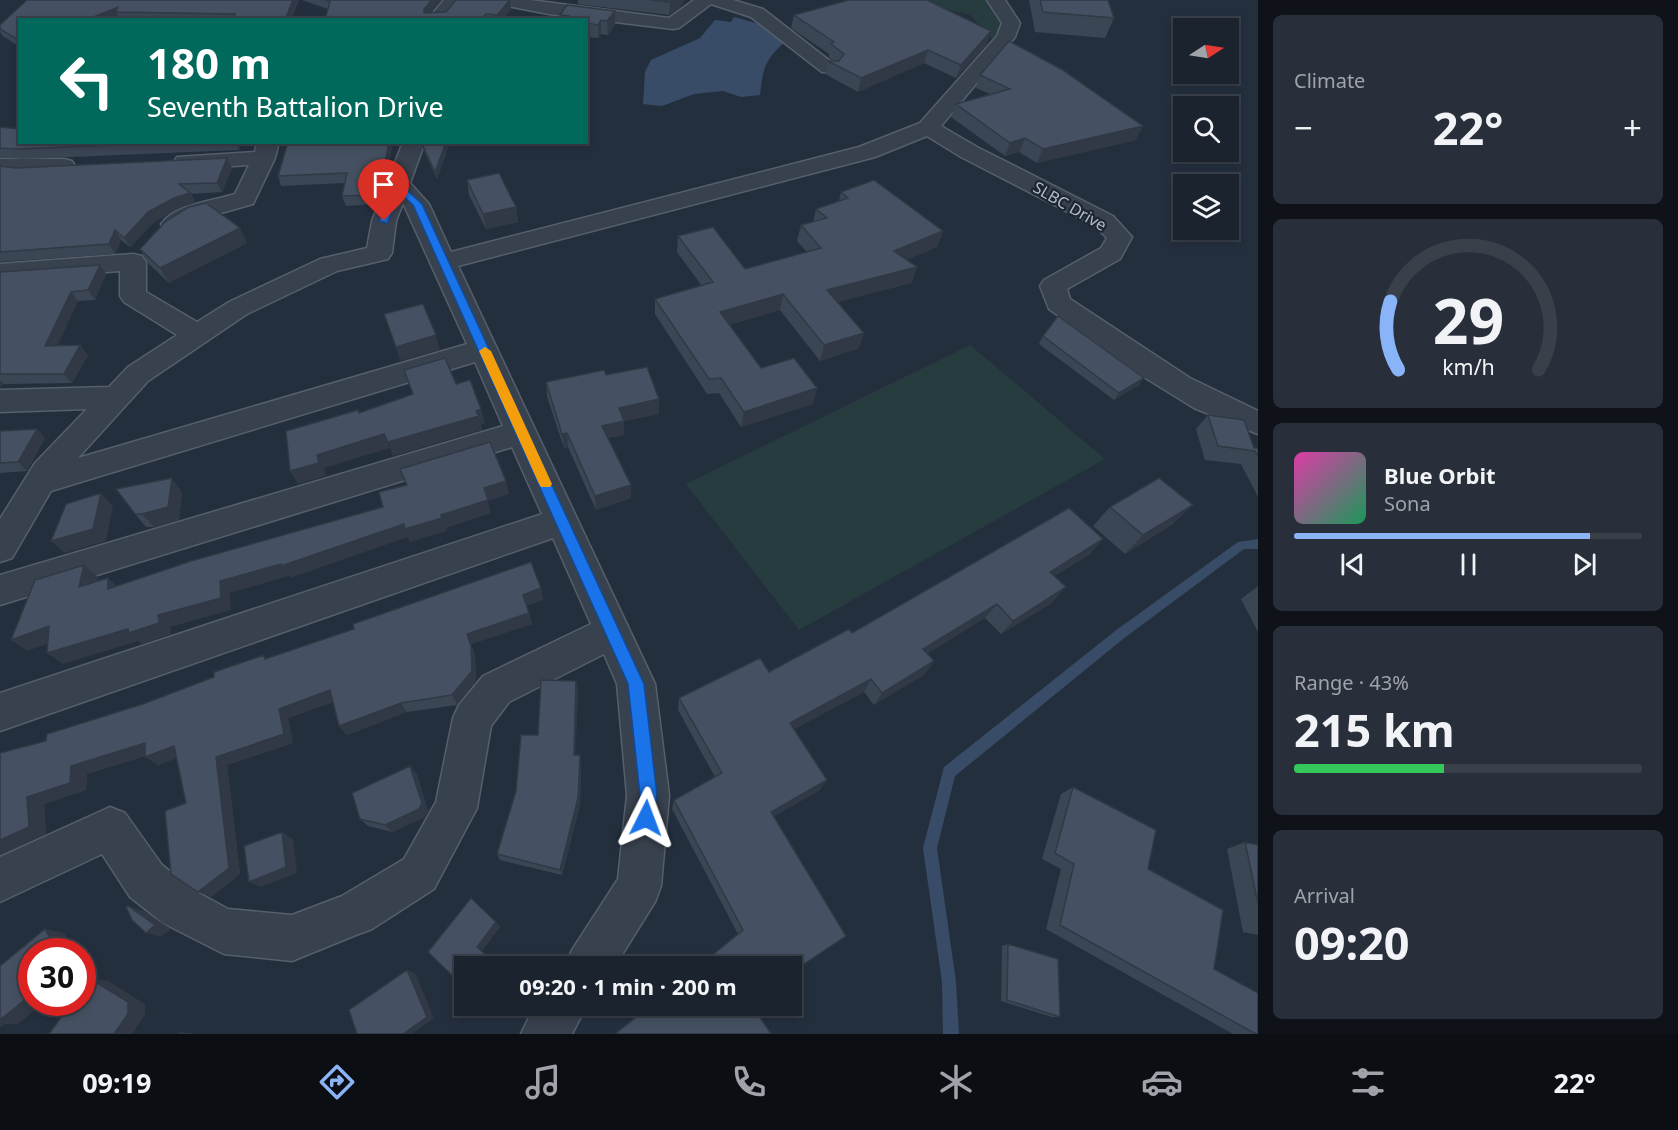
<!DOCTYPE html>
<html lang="en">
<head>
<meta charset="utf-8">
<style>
	:root { --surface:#1b232e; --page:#282f3a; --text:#f1f3f6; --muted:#a0a4aa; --line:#39404a; --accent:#8ab4f8 }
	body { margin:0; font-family:"Noto Sans",sans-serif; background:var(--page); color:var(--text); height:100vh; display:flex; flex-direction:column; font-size:22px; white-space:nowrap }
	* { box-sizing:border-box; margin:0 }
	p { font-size:20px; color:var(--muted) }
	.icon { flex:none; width:33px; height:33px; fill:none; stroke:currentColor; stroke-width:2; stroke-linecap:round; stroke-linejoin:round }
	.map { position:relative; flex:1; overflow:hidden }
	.sheet { display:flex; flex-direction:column; gap:15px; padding:15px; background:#0f1319; width:420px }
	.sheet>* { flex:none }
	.banner { position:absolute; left:18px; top:18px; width:570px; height:126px; border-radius:0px; box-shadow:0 3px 9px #0003,0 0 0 2px var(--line); background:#00695c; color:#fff; overflow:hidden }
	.needle { width:39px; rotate:78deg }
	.buttons { position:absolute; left:1173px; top:18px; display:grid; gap:12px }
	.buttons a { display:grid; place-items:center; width:66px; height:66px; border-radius:0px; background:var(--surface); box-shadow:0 3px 9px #0003,0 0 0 2px var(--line); font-size:30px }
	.speed { position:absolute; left:18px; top:938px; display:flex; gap:12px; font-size:30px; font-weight:700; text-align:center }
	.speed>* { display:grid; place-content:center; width:78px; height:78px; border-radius:50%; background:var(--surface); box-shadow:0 3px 9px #0003,0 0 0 2px var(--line); line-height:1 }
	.speed .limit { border:9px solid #d22; background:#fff; color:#111 }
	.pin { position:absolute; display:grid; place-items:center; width:51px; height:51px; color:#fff; margin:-62px -26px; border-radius:50% 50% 50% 0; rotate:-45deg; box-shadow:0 0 6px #0007 }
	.pin .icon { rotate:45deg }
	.me { position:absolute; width:66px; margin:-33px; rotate:3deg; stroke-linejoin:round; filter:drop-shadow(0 0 4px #0008) }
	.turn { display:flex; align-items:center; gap:21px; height:126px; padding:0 30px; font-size:27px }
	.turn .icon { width:78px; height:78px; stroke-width:2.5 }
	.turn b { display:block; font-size:42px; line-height:51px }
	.big { font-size:45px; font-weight:700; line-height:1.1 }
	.sheet .tile { flex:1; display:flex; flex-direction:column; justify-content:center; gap:9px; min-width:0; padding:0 21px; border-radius:9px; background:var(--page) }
	.sheet .dial { align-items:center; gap:0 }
	.dial svg { height:156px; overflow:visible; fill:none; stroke:var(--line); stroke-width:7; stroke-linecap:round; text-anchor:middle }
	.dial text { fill:var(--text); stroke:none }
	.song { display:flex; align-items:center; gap:18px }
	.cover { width:72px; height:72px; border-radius:9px; background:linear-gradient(135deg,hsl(320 70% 55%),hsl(150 70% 35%)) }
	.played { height:6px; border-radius:3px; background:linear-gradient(90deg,var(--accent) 85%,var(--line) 85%) }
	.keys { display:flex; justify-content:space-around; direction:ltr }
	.heat { display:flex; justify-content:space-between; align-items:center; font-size:33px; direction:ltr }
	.charge { height:9px; border-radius:4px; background:linear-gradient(90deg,#34c759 43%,var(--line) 0) }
	.trip { position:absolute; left:454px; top:956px; width:348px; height:60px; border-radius:0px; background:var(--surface); box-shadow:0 3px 9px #0003,0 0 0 2px var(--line); font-weight:700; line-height:60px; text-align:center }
	.tab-bar { display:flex; height:96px; justify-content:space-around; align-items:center; background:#0b0e12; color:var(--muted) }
	.tab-bar .icon { width:42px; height:42px }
	.tab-bar .current { color:var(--accent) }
	.tab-bar b { font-size:27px; color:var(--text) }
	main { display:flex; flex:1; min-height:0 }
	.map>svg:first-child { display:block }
	.green { fill:#263c3f }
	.water { fill:#394c67 }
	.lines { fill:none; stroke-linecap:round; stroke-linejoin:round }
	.stream { fill:#394c67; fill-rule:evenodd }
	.minor-casing { stroke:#565f6c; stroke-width:3 }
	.minor { fill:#38414e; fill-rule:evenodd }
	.wall { fill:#3b4654 }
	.shaded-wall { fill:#303945 }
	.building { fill:#455162; stroke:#303945; stroke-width:1.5 }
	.route { fill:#1a73e8; stroke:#114b97; stroke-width:1.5 }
	.slow { fill:#f59e0b }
	.labels { text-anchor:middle; stroke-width:4.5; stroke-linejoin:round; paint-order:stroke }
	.far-street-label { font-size:16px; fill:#b4bcc9; stroke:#1d2633 }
</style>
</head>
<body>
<main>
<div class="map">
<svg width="1258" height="1034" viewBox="0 0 1258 1034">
	<rect width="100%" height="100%" fill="#242f3e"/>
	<path class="green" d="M928 0H1001L1006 8 998 34 992 39 970 15 933 6Z
		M970 345 1105 459 799 630 686 484Z"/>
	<path class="water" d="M734 17 763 25 786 41C765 59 763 68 760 95L741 97 723 91 694 94 662 106 643 104 645 72 651 60 700 38 715 20 731 22Z"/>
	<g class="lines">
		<path class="stream" d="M1258 539V549H1244L1123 639 955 776 937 848 956 982 959 1034H943L942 982 923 848 944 767 1115 631 1238 542Z"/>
		<defs>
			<path id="minor" d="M444 0H462L446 20H427Z
				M494 0H530L669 18 694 0H733L763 9 839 68 836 72H822L751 17 711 4 679 28 673 29 549 14 497 4Z
				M987 0H1005L1020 23 1015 37 941 126 977 147 1113 216 1132 237 1120 259 1067 289 1070 299 1190 378 1258 411V434L1194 408 1144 377 1049 309 1040 286 1044 280 1101 248 1107 238 1095 226 961 157 927 136 875 157 458 266 655 684 669 795 661 886 655 902 615 966H565L572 950 618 879 627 795 617 684 604 654 509 702 491 726 477 808 434 889 372 929 356 935 292 961 224 954 163 923 130 897 102 854 0 902V857L110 807 125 813 162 865 195 891 228 909 292 915 342 896 404 859 436 802 453 718 459 705 483 676 591 624 553 538 0 731V693L542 514 512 447 0 605V575L503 426 475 362 51 491 12 558 0 562V519L35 463 87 409 0 412V390L109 387 128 367 177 335 124 302 120 296V271L0 280V264L133 254 142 256 146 262V292L197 322 229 302 320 259 367 248 372 221 403 142H425L410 183 429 204 451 252 859 147 920 123 997 36 1002 23ZM403 203 467 344 78 458 148 381 247 314 337 271 388 259 392 253 396 221Z
				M257 142H279L275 158 253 204 196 220 182 229 173 231 164 229 161 224C175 204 213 201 235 194L249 165 185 169 177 167 174 162 177 157 255 152Z
				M0 159H64L72 161 75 166 72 171 64 173H0Z
				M535 1005H587L572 1034H521Z"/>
		</defs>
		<use href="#minor" class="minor-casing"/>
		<use href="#minor" class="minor"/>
	</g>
	<path class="wall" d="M27 0H299L291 20H120L119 18 114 20H20V47L3 36 0 32V25Z
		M302 0H441L430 12 511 9 502 20H325L328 9Z
		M578 0H684L680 7 669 15 578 4Z
		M1029 0H1108L1114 18 1105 38 1035 32Z
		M615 11V24L608 35 601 34 598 38 586 37V20H560V15Z
		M794 15 991 31 986 45 956 78 924 63 858 92 825 74 828 61H833L829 57V54L791 28Z
		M980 75 1136 140 1037 163 1019 152 1005 156 951 117 956 104 990 94 976 88Z
		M0 127 20 142H242L239 150 23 159 0 157Z
		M288 142 388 174 376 204 346 206 342 196 345 183 281 186 278 176Z
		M450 142 437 179 424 151 422 144Z
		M0 166 16 168H232L222 192 191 194 195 203 179 208 154 222 130 247 121 240 115 254 0 262Z
		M467 180 516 207 518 222 486 229 469 195Z
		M841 192 943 231 937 247 906 260 917 267 911 283 837 302 859 348 820 361 780 310 729 325 761 368 817 388 813 404 741 427 719 393 707 394 655 314V299L702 286 677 252 678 236 745 269 807 252 797 241 801 225 813 222 816 209 839 201Z
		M240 228 247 243 169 283 149 264 140 249Z
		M100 265 106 274 95 300 78 301 57 346 88 355 72 383 4 384 0 387V272Z
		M1043 336 1144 378 1139 385 1114 400 1039 344Z
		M606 375 659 399V414L624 421V435L608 438 631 498 596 510 568 447 564 448 547 397 546 382Z
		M1208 415 1254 448H1258V497L1241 464 1205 460 1196 429Z
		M37 429 45 438 27 471 0 473V431Z
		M182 492 179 520 154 527H146L135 514Z
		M1110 507 1173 524 1125 554 1093 526Z
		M1103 539 1089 555 1054 576 1053 602 1001 634 985 618 928 653 934 661 925 674 874 705 864 692 794 729 820 790 774 816 846 936 738 934 672 809 674 800 715 777 678 710 679 698 769 672 852 633Z
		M1257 587H1258V632L1241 599Z
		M541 588 543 600 527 605 532 624 471 644 475 656 476 681 457 705 407 712 347 735 339 726 333 702 288 718 293 743 227 765 240 874 211 897 186 803 176 758 158 765 145 756 87 774 86 790 44 804 46 834 0 855V753L46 741 143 704 268 659Z
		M578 689 575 755H580L581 762 580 805 562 875 500 860 497 854 538 735Z
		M410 766 417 775 428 811 425 817 392 832 368 826 360 819Z
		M1073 787 1148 869 1258 1034H1233L1046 929 1061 869 1042 859 1061 794Z
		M1245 842 1258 845V935L1243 932 1227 849Z
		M1008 944 1060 1017H1052L1001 1001 1002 946Z"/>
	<path class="shaded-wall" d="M293 0H299L291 20H285Z
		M432 0H441L425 19 424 9Z
		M510 0 511 9 502 20H497V15Z
		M673 0H684L680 7 669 15 670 2Z
		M118 7 116 12 119 18 114 20H86Z
		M615 11V24L608 35 607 21Z
		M486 14 487 20H481Z
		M601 20V34L598 38V25Z
		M991 31 986 45 956 78 961 65Z
		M928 50 924 63 858 92 861 78Z
		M1143 126 1136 140 1037 163 1043 149Z
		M1025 138 1019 152 1005 156 1010 143Z
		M235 142H242L239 150Z
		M389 142H393L388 174 376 204 373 195Z
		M446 142H450L437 179 435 172Z
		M227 158 232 168 222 192 217 183Z
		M190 193 195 203 179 208 154 222 130 247 124 238 148 212 174 198Z
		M516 207 518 222 486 229 483 214Z
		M240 228 247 243 169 283 160 268Z
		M115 230 121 240 115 254 109 244Z
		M943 231 937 247 889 267 894 251Z
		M100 265 106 274 95 300 88 290Z
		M917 267 911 283 823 306 827 290Z
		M71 292 78 301 53 355 45 346Z
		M783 294 780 310 719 328 720 312Z
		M864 333 859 348 820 361 824 345Z
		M436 335 440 350 400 361 396 347Z
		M80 345 88 355 72 383 64 374Z
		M1144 378 1139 385 1114 400 1119 393Z
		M0 380 4 384 0 387Z
		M817 388 813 404 741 427 744 412Z
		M659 399V414L619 422V408Z
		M481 409 485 423 481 424 482 430 393 456 388 442Z
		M624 421V435L602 439V426Z
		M37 429 45 438 27 471 18 462Z
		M567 433 568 447 564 448 562 434Z
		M384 434 390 448 324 468 326 476 298 484 290 471 317 455Z
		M172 478 182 492 179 520 154 527 142 514Z
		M506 481 509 494 488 501 491 513 446 528 447 531 410 542 408 537 290 578 289 576 230 593 231 610 170 627 171 634 142 644 138 641 63 664 47 653 158 615 220 581 404 524 441 515 484 488Z
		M631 485V498L596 510 595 496Z
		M101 493 113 506 106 541 65 553 51 541Z
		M1193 505 1173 524 1125 554 1143 535Z
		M1103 539 1089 555 1037 586 1050 572Z
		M84 565 98 577 93 599 79 587Z
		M108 578 121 590 108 589Z
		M1066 587 1053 602 1001 634 1013 621Z
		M541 588 543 600 525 606 523 595Z
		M997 604 985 618 914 662 923 649Z
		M529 613 532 624 471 644 475 656 476 681 457 705 452 695 467 634Z
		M49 626 64 638 27 651 11 640Z
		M934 661 925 674 874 705 882 693Z
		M871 679 864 692 785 734 790 723Z
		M576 681 578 689 575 762 574 755Z
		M330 690 338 700 288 718 293 743 227 765 240 874 211 897 198 892 216 757 279 709Z
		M401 703 407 712 347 735 339 726Z
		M145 743 158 752 87 774 86 790 44 804 46 834 0 855V840L27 797 71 766Z
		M174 746 186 755 158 765 145 757Z
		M580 755 581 762 580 805 562 875 560 870Z
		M410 766 417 775 428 811 425 817 392 832 385 825Z
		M827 780 820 790 766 820 771 812Z
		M282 832 293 839 297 873 261 887 249 882Z
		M128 906 144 911 171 929 161 937 146 933Z
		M496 922 501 926 482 951 498 966H491L477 947Z
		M45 929 64 933 75 951H58Z
		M407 970 415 973 434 1018 412 1034H403Z
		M89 978 108 981 145 1004V1015L132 1034H114Z
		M32 994V1002H45L18 1024H5L0 1027V1016Z
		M177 1032 192 1033 194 1034H180Z"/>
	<path class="building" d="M27 0H293L285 20H231L235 14 116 12 118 7 86 20H20V41L0 29V25Z
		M325 0H432L424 9V13L446 12 456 0H510L497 15 486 14 481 20H325L330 2Z
		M650 0H673L670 2Z
		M849 0H927L991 31 961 65 928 50 861 78 828 61H839L844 54 831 44 834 42 794 15Z
		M1040 0H1108L1114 18 1043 12Z
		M567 5 615 11 607 21 601 20 598 25 586 23V20H567L569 16 560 15Z
		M1009 41 1061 69 1143 126 1043 149 1025 138 1010 143 956 104 1010 89 980 75Z
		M0 127 20 129V142H188L17 149 0 148Z
		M288 142H389L385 164 373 195 342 196 347 173 278 176Z
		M423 142H446L435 172 422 144Z
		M227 158 217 183 179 184 190 193 174 198 148 212 124 238 115 230 109 244 0 252V166L16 168Z
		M499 173 516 207 483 214 467 180Z
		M874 180 943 231 894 251 917 267 827 290 864 333 824 345 783 294 720 312 761 368 794 358 817 388 744 412 721 378 709 379 655 299 713 282 678 236 713 227 745 269 821 248 801 225 827 218 816 209 848 198 841 192Z
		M206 203 240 228 160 268 140 249 166 221 189 207Z
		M100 265 88 290 71 292 45 346 80 345 64 374H0V272Z
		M423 304 436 335 396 347 384 314Z
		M1058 316 1144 378 1119 393 1043 336Z
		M445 358 456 384 470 380 481 409 476 411 479 416 388 442 384 434 317 455 319 463 290 471 286 431 358 410 359 413 413 394 404 370Z
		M647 367 659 399 619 408 624 421 602 426 631 485 595 496 567 433 562 434 546 382 604 370 606 375Z
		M1208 415 1244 420 1254 448H1258V457L1255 451 1218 446Z
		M37 429 18 462 0 463V431Z
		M490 442 506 481 484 488 488 500 441 515 442 518 405 529 404 524 281 566V564L220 581 221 598 158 615 159 623 129 633 128 629 47 653 49 626 11 640 35 580 84 565 79 587 108 578V589L191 561 383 507 379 492 407 485 400 469Z
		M172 478 168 507 142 514H135L116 489Z
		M1159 478 1193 505 1143 535 1110 507Z
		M101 493 93 529 51 541 66 504Z
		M1069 508 1103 539 1050 572 1066 587 1013 621 997 604 923 649 934 661 882 693 871 679 790 723 827 780 771 812 846 936 792 972V966H699L743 930 674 800 722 773 679 698 760 658 769 672 849 629 852 633Z
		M531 562 541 588 523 595 529 613 467 634 471 646 472 671 452 695 401 703 339 726 330 690 279 709 284 734 216 757 229 868 198 892 171 874 165 811 186 803 174 746 145 757V743L71 766 70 783 27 797 29 827 0 840V753L46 741 47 734 143 704 214 677V672L264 655 265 659 354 629 353 624Z
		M541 680 576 681 574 755H580L578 798 560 870 497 854 516 791 521 735H538Z
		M410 766 422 803 419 809 385 825 360 819 352 793Z
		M1073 787 1156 830 1148 869 1223 910 1214 969 1258 993V1034H1256L1060 925 1074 864 1055 853Z
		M282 832 286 867 249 882 244 846Z
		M1245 842 1258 845V904Z
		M471 898 496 922 477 947 494 962 491 966H465V988L428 952Z
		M128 906 155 925 146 933 132 920 126 907Z
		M45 929 58 951H32V994L0 1020V966Z
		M1008 944 1058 959 1060 1017 1007 1000Z
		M407 970 427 1017 403 1034H357L349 1010Z
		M89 978 128 1002V1014L114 1034H49L72 1002H82V987Z
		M651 1005H752L771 1034H615Z"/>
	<path class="route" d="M399 183 422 204 644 684 657 795 652 824 646 826 640 824 637 818 640 795 628 684 413 205 400 193 387 223 379 221 394 186Z"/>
	<path class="slow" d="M485 347 491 351 552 484 550 487H541L539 484 479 351Z"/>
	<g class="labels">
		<g class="far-street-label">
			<text transform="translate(1070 206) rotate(30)" y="6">SLBC Drive</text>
		</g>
	</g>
</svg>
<div class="buttons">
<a><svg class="needle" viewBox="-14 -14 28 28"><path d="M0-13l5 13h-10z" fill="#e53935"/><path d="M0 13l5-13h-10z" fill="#a0a4aa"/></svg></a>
<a><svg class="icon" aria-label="search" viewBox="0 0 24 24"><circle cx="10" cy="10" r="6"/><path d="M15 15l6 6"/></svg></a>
<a><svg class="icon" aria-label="layers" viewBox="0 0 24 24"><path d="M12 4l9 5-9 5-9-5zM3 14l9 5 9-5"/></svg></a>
</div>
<div class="speed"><div class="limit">30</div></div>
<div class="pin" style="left:384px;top:221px;background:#d93025"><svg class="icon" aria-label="arrive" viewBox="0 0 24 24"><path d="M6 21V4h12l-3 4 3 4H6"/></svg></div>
<svg class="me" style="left:646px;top:818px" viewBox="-20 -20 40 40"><path d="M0-17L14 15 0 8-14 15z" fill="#1a73e8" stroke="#fff" stroke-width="4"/></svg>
<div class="trip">09:20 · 1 min · 200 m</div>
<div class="banner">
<div class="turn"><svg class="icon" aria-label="left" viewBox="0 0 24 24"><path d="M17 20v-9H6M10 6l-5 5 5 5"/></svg><div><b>180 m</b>Seventh Battalion Drive</div></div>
</div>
</div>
<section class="sheet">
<div class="tile"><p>Climate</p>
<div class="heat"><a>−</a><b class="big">22°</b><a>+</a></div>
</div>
<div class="tile dial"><svg viewBox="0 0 100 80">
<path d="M14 69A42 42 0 1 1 86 69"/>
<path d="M14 69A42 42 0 0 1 10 34" stroke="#8ab4f8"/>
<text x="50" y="56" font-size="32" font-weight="700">29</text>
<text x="50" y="72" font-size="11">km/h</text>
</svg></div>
<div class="tile">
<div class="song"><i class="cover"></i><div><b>Blue Orbit</b><p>Sona</p></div></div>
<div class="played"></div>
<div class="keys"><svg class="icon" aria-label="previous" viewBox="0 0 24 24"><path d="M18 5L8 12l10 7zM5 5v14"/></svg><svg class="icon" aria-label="pause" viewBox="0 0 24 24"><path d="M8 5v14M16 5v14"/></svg><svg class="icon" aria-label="next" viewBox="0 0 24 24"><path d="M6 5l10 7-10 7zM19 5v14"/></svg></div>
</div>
<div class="tile"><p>Range · 43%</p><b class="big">215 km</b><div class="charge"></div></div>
<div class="tile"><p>Arrival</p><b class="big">09:20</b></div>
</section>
</main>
<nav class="tab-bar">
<b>09:19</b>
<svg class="icon current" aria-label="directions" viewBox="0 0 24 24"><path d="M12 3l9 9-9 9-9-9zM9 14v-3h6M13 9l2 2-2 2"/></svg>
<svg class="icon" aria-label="music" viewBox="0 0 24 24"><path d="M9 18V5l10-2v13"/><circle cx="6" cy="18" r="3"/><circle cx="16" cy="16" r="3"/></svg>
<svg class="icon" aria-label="phone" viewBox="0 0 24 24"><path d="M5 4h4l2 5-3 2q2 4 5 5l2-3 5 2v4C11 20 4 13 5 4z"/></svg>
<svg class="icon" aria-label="climate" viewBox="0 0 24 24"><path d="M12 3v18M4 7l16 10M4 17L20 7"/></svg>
<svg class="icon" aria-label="car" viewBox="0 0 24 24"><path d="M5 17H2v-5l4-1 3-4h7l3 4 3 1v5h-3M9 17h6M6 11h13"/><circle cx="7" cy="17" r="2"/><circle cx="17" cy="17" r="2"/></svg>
<svg class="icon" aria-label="filters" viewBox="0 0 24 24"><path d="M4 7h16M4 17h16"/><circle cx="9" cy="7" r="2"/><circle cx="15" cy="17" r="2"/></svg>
<b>22°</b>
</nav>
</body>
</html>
